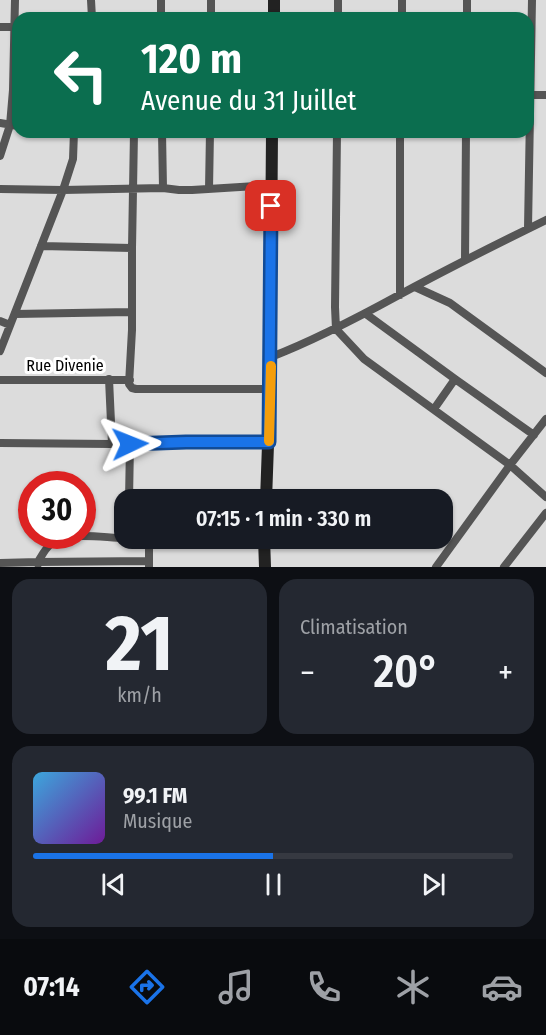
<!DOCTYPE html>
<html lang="fr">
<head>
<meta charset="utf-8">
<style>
	:root { --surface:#171b24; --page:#242831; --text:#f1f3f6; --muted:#9ea1a6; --line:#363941; --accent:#1a73e8 }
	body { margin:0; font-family:"Fira Sans Condensed",sans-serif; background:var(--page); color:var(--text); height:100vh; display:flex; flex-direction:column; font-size:22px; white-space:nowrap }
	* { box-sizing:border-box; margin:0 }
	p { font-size:20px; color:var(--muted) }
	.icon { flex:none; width:33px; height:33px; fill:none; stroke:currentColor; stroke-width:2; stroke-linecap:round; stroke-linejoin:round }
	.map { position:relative; height:567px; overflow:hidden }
	.drawer { display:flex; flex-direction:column; gap:12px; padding:12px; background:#0d0f14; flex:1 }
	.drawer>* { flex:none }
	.top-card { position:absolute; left:12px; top:12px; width:522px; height:126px; border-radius:18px; box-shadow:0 2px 4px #0004; background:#0b6e4f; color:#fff; overflow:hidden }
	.speed { position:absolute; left:18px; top:471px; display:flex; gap:12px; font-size:30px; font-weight:700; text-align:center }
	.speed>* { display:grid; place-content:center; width:78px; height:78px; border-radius:50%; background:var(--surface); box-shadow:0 2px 4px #0004; line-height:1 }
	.speed .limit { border:9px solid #d22; background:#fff; color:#111 }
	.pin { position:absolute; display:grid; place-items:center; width:51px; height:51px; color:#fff; margin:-26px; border-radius:12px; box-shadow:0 3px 9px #0006 }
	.me { position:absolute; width:66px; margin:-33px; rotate:88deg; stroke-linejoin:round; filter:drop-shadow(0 0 4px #0008) }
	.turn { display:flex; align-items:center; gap:21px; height:126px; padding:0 30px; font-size:27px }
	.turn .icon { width:78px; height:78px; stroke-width:2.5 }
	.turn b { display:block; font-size:42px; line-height:51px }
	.big { font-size:45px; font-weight:600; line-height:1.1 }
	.drawer .widget { flex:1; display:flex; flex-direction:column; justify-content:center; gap:9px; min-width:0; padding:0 21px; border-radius:18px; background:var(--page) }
	.drawer .dial { align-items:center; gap:0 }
	.dial b { font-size:78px; line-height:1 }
	.song { display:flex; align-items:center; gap:18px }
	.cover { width:72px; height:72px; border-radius:9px; background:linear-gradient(135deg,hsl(200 70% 55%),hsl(280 70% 35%)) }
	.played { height:6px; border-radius:3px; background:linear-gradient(90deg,var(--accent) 50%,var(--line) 50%) }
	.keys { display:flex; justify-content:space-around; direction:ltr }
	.heat { display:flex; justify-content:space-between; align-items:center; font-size:33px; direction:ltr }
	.drawer .tiles { flex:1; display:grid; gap:12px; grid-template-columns:1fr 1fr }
	.widget:last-child { grid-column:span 2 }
	.trip { position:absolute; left:114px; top:489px; width:339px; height:60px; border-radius:18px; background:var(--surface); box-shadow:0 2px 4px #0004; font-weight:600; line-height:60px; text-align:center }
	.tab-bar { display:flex; height:96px; justify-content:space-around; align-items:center; background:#090b0e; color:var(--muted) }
	.tab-bar .icon { width:42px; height:42px }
	.tab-bar .current { color:var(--accent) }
	.tab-bar b { font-size:27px; color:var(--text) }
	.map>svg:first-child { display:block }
	.green { fill:#dcdcdc; fill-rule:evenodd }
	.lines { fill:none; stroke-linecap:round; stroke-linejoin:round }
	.street { stroke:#555; stroke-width:8 }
	.secondary { stroke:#222; stroke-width:12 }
	.route-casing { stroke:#114b97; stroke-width:15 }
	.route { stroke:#1a73e8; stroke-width:10 }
	.slow { stroke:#f59e0b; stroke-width:10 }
	.labels { text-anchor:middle; stroke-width:6; stroke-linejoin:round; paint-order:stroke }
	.street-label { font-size:16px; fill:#000; stroke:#fff }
</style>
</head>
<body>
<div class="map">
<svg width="546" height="567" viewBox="0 0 546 567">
	<rect width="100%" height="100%" fill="#fff"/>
	<path class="green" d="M0 0H546V567H0ZM18 18H528V132H18ZM32 484H82V536H32ZM124 500H442V538H124Z"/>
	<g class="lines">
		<path class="street" d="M91 0 92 18
			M161 0V18
			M338 0V18
			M211 18V0
			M402 18V0
			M467 18V0
			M0 27H14
			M528 95H546
			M0 123 18 126
			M134 132 132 248V330L129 384 132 388 136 389H270
			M162 132 163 188
			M337 132 335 307 336 329 364 359 510 465 546 497
			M0 156 10 125 13 90 15 0
			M0 189 63 190 163 188 179 190H192L271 185
			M209 189 210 132
			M528 228 532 0
			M41 246 132 248
			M465 260 466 132
			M415 287 450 303 546 373
			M400 295V132
			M15 314 131 312
			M366 314 455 379 434 409
			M0 321 10 325
			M0 351 63 190 73 159 74 132
			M271 357C315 340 357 318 399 295 447 269 497 244 546 220
			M109 379 112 444
			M455 379 534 435
			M0 380H130
			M0 443 112 444 186 442H269
			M129 500 130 444
			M0 563 38 562C42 555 46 547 52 543 69 531 105 538 124 538
			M38 564V562L149 561
			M149 567V538
			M436 567 510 465 546 419
			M504 567 546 513"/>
		<path class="secondary" d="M274 18V0
			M266 500 270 389 272 132
			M264 538 265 567"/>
	</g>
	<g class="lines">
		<defs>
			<path id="route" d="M130 444 186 442H269L271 206"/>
		</defs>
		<use href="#route" class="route-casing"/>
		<use href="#route" class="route"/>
		<path class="slow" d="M269 441 271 366"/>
	</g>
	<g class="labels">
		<g class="street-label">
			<text x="65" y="371">Rue Divenie</text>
		</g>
	</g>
</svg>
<div class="speed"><div class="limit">30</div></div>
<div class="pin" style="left:271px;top:206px;background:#d93025"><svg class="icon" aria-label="arrive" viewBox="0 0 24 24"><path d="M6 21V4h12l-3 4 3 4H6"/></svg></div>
<svg class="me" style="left:130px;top:444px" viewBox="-20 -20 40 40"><path d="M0-17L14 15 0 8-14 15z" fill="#1a73e8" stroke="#fff" stroke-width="4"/></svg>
<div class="trip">07:15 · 1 min · 330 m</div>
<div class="top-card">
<div class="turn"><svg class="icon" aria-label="left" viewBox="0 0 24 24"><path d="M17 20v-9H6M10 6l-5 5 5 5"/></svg><div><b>120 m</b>Avenue du 31 Juillet</div></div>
</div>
</div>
<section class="drawer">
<div class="tiles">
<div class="widget dial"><b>21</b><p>km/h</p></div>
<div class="widget"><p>Climatisation</p>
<div class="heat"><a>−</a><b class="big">20°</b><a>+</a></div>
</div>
<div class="widget">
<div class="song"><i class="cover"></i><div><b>99.1 FM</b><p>Musique</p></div></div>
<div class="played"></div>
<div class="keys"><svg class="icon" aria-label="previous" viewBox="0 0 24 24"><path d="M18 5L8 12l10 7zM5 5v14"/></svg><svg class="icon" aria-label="pause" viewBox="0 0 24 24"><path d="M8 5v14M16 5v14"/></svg><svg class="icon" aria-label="next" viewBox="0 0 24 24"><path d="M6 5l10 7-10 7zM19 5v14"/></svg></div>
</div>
</div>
</section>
<nav class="tab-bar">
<b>07:14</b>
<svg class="icon current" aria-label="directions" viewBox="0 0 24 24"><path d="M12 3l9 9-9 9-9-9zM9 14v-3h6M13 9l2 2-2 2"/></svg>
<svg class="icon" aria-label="music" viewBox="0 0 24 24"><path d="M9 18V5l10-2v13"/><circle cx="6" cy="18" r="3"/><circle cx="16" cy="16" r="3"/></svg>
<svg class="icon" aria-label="phone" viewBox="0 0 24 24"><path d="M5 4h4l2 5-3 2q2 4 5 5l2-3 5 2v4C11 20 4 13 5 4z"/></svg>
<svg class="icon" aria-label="climate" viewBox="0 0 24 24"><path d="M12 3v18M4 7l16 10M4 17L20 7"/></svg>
<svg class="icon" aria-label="car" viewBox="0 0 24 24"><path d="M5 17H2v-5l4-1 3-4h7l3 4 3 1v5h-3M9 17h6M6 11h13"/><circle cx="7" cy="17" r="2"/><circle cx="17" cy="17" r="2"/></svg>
</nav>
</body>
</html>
